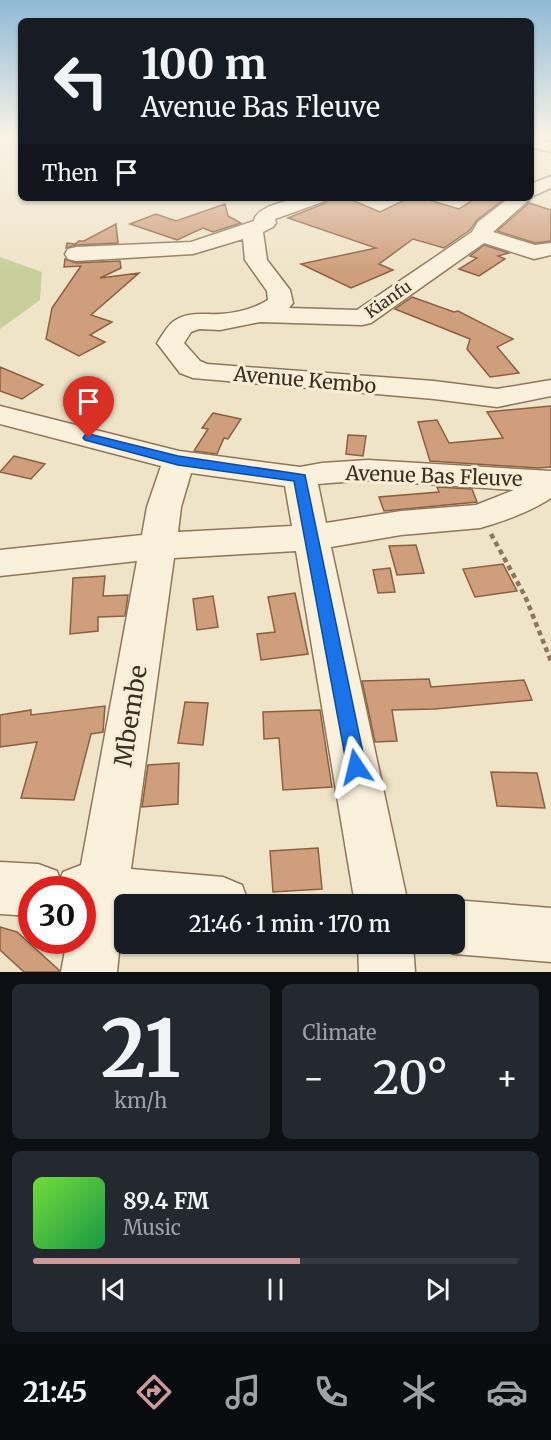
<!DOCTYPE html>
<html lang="en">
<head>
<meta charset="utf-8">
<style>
	:root { --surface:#171b24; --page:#242831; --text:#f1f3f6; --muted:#9ea1a6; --line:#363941; --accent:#cc999b }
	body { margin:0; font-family:Merriweather,serif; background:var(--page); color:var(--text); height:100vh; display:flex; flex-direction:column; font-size:22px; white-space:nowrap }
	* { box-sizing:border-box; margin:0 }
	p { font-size:20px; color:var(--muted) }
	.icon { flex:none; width:33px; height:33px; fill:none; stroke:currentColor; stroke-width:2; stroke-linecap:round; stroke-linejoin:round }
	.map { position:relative; height:972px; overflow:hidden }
	.drawer { display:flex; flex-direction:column; gap:12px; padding:12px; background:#0d0f14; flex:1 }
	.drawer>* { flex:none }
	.hud { position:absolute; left:18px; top:18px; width:516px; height:183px; border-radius:9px; box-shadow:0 2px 4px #0004; background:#171b24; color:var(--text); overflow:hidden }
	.speed { position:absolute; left:18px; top:876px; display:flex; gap:12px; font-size:30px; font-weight:700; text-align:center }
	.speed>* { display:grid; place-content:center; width:78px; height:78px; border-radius:50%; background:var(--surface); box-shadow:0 2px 4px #0004; line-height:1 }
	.speed .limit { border:9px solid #d22; background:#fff; color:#111 }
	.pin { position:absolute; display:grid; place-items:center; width:51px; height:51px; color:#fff; margin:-62px -26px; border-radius:50% 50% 50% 0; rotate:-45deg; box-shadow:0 0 6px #0007 }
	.pin .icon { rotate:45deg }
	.me { position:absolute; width:66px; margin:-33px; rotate:350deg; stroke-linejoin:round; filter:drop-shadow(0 0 4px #0008) }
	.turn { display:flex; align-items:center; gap:21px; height:126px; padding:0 24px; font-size:27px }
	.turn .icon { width:78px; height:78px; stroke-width:2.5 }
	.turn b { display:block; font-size:42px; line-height:51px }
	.then { display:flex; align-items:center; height:57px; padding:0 24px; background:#0003; gap:12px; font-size:22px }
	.big { font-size:45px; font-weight:600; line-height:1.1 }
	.drawer .card { flex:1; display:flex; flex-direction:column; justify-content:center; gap:9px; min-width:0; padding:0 21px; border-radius:9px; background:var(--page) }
	.drawer .dial { align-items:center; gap:0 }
	.dial b { font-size:78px; line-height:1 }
	.song { display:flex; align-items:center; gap:18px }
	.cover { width:72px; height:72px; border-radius:9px; background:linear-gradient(135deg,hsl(100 70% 55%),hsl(140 70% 35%)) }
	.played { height:6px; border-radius:3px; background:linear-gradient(90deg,var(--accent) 55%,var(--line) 55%) }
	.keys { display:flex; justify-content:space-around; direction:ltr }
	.heat { display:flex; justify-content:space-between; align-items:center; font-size:33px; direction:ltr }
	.drawer .tiles { flex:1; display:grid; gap:12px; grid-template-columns:1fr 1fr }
	.card:last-child { grid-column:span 2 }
	.trip { position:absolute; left:114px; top:894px; width:351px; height:60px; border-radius:9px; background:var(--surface); box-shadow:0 2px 4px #0004; font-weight:600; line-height:60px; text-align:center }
	.tab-bar { display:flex; height:96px; justify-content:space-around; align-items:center; background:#090b0e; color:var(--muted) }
	.tab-bar .icon { width:42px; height:42px }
	.tab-bar .active { color:var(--accent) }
	.tab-bar b { font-size:27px; color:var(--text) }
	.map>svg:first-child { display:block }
	.green { fill:#c9cf9b }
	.building { fill:#cf9f7d; stroke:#8d5f41; stroke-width:1.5 }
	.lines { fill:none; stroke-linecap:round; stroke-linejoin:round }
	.minor-casing { stroke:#8d765c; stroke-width:3 }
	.path { stroke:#8d765c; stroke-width:4.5; stroke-dasharray:5 4; stroke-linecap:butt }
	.minor { fill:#faf1dc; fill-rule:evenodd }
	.route { fill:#1a73e8; stroke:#114b97; stroke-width:1.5 }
	.labels { text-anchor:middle; stroke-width:6; stroke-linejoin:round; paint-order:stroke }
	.far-street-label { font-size:16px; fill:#3d2e20; stroke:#f7eed8 }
	.street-label { font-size:20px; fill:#3d2e20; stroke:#f7eed8 }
	.near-street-label { font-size:24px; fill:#3d2e20; stroke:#f7eed8 }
</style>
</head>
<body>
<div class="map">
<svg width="551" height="972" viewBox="0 0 551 972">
	<rect width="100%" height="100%" fill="#f0e4c8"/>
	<path class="green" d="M0 257 42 272 40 300 0 329Z"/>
	<path class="building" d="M330 198H347L380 212 409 198H422L459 209 476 198 503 200 477 220 470 230 444 248 413 239 379 264 393 270 351 288 301 264 376 248 288 218 323 204Z
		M529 203 551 210V241L535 243 497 231Z
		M225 204 228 216 241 223 213 232 203 228 177 240 130 224 156 214 176 221Z
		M116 224 118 243 76 245 66 248 67 243 75 244 79 241H84Z
		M484 245 509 253 498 256 505 259 479 276 459 269 477 258 470 256Z
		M65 259 76 263 120 261 121 268 100 278 139 273 91 315 112 322 90 335 105 342 79 356 46 339 52 308 81 266 64 267Z
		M412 297 454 312 458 311 513 339 497 347 519 373 490 377 467 349 470 339 395 309Z
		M0 367 43 385 22 399 0 391Z
		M551 406V467L538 468 430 461 418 422 437 420 449 443 503 438 487 412Z
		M213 413 241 419 228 439 224 438 217 454 194 451 208 429 202 428Z
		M348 435 366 436 363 456 346 454Z
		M14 456 45 464 31 479 0 472Z
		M437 487 472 489 477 502 384 511 379 497 439 492Z
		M416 545 424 573 397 575 389 546Z
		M503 564 517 591 475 597 463 569Z
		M390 568 395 592 378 593 373 570Z
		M105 576 103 596 128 595 125 616 98 617V631L70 634 73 578Z
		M295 593 308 654 261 660 257 634 275 632 268 597Z
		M213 596 218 627 197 630 193 599Z
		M429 679 431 687 524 680 532 700 435 709 392 710 397 741 375 742 362 681Z
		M185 702 208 703 203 745 178 743Z
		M105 706 103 732 91 734 74 800 21 798 37 742 0 747V715L31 710V715Z
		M320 710 332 787 283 790 279 738 264 739 263 712Z
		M179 763 178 804 142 807 148 765Z
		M491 772 537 773 545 808 497 806Z
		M318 848 322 889 273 892 270 851Z
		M0 927 17 932 59 970V972H24L0 950Z"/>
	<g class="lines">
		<defs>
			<path id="minor" d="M531 137 551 142V152L531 147Z
				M551 176V188L531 197V184Z
				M297 198H325L322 202 275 219 276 223 273 227 263 232 267 260 290 290 293 303 289 308 357 310 472 232 478 222 509 198H531L493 232 535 245 551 243V255L534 259 484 243 371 323 362 325 260 322 220 330 199 329 191 332 184 343 200 361 207 364 434 381 497 389 551 380V396L497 407 434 399 193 378 180 373 157 343C162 336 167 326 174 321 189 311 204 315 220 314 237 313 253 309 268 300L267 291 245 260 243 239 193 254 76 261 68 259 65 254 68 249 76 247 191 242 254 221C256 207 284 202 297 198Z
				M0 406 179 451 300 467 322 463 368 460 551 471V498C530 512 504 521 480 528L401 535 331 547 408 904H355L296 551 174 558 131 869 223 877 242 885 249 904H124L117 972H61L67 940H82V890H32V916L0 914V862L38 864 57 871 60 880 63 872 81 865 137 561 0 576V550L142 535 147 507 161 466 0 424ZM191 473 285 486 292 526 178 532 181 507ZM368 480 514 490 476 505 401 511 326 523 318 484Z
				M454 900 551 908V962L454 954 435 946 434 944H454V904H443Z
				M358 944H413L415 972H359Z"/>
		</defs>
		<use href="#minor" class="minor-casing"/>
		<path class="path" d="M491 534 525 596 551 661"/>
		<use href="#minor" class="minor"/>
	</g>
	<linearGradient id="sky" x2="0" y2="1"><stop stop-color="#8fbad6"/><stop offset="0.5" stop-color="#f8f3e6"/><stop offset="1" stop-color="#f8f3e6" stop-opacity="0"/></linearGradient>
	<rect width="551" height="271" fill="url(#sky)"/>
	<path class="route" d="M89 434 178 456 305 475 366 767 363 773 356 776 349 773 347 767 294 481 178 465 85 440 83 438 85 435Z"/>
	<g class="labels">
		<g class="far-street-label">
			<text transform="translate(388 299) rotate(-35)" y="6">Kianfu</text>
		</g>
		<g class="street-label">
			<text transform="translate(305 380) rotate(5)" y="7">Avenue Kembo</text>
			<text transform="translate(434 476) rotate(2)" y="7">Avenue Bas Fleuve</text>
		</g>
		<g class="near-street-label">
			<text transform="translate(131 716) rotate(-81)" y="8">Mbembe</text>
		</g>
	</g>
</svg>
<div class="speed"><div class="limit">30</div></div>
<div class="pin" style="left:89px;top:438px;background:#d93025"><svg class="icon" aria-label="arrive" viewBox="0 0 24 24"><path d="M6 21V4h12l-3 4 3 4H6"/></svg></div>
<svg class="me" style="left:356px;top:767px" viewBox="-20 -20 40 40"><path d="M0-17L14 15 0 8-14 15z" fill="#1a73e8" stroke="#fff" stroke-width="4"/></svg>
<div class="trip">21:46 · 1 min · 170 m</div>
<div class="hud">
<div class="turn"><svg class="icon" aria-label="left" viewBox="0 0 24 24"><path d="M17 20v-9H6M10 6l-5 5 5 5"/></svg><div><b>100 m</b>Avenue Bas Fleuve</div></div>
<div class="then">Then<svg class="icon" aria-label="arrive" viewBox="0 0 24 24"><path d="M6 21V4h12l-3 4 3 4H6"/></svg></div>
</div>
</div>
<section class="drawer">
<div class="tiles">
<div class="card dial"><b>21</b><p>km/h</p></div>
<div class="card"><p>Climate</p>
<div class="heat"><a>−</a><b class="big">20°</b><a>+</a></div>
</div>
<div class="card">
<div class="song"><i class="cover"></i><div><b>89.4 FM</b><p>Music</p></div></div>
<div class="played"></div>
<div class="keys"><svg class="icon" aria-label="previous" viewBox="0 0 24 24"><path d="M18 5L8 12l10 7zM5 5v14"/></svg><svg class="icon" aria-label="pause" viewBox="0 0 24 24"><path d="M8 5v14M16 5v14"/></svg><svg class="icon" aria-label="next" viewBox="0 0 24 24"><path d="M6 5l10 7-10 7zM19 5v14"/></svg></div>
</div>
</div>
</section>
<nav class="tab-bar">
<b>21:45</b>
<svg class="icon active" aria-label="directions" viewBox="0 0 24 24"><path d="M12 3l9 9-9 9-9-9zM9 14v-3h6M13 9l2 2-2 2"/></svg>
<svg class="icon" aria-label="music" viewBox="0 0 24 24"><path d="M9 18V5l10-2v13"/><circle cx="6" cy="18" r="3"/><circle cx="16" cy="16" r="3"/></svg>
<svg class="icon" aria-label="phone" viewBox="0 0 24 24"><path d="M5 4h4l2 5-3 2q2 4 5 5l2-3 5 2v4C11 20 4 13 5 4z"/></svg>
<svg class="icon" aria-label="climate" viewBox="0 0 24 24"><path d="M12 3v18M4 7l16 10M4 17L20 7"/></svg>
<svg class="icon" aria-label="car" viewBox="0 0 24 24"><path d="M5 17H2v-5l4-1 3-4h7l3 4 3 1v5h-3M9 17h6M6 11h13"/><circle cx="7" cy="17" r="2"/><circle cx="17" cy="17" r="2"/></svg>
</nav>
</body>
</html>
